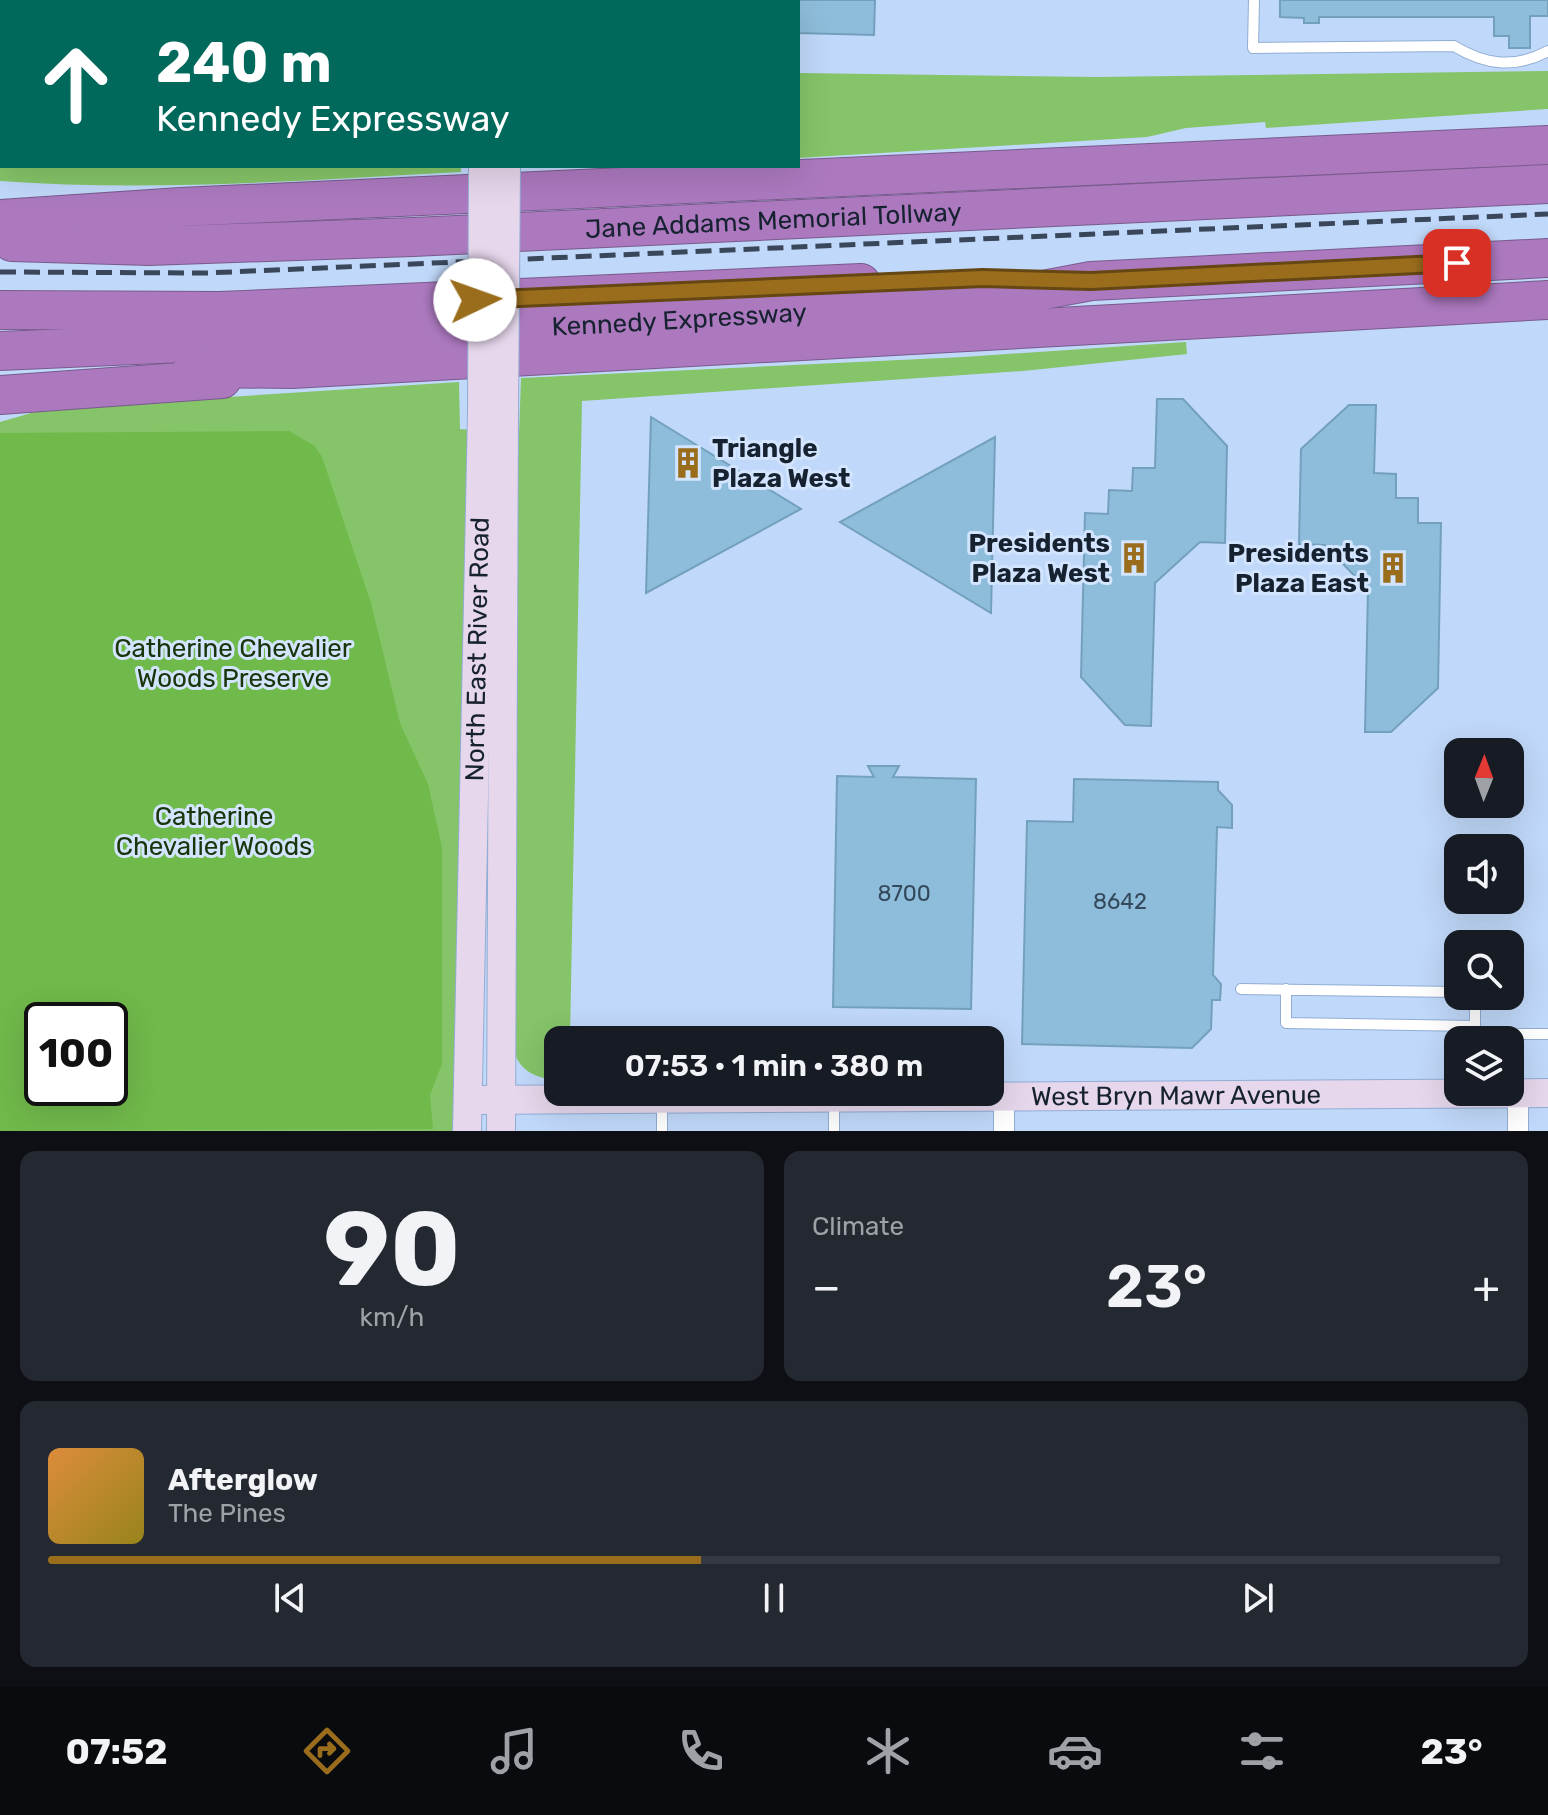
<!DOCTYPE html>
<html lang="en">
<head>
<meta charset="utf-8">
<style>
	:root { --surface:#171b24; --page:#242831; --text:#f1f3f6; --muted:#9ea1a6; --line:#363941; --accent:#9a6d1d }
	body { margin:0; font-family:Rubik,sans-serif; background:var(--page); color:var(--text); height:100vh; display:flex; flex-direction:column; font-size:30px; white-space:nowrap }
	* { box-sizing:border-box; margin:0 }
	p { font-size:26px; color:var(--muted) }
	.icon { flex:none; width:44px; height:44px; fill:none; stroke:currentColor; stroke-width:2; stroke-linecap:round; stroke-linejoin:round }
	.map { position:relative; height:1131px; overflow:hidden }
	.panel { display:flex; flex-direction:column; gap:20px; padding:20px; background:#0d0f14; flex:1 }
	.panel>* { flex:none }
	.guide { position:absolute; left:0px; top:0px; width:800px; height:168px; box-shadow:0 8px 32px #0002; background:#00695c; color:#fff; overflow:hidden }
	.needle { width:52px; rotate:1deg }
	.controls { position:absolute; left:1444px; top:738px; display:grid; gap:16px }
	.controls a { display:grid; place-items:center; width:80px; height:80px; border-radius:16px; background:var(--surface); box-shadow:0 8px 32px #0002; font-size:40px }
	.speed { position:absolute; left:24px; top:1002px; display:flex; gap:16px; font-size:40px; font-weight:700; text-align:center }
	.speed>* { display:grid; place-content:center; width:104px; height:104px; border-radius:50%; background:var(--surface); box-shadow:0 8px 32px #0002; line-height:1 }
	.speed .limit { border:4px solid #111; border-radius:12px; background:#fff; color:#111 }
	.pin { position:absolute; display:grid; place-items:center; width:68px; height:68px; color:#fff; margin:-34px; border-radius:16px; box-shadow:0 4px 12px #0006 }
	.me { position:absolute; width:88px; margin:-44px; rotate:87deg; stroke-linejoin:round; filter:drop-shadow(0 0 6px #0008) }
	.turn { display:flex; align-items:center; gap:28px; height:168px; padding:0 24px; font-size:36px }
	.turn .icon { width:104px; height:104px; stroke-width:2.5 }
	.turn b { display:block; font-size:56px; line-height:68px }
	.big { font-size:60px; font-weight:600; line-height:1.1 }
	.panel .tile { flex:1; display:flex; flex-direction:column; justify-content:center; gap:12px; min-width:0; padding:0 28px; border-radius:16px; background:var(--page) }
	.panel .dial { align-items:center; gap:0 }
	.dial b { font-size:104px; line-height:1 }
	.song { display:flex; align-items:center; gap:24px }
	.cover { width:96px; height:96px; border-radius:12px; background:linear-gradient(135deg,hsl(30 70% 55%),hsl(50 70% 35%)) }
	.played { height:8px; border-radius:4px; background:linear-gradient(90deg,var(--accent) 45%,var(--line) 45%) }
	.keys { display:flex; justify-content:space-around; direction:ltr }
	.heat { display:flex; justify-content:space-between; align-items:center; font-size:44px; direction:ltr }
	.panel .tiles { flex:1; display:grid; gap:20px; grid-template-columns:1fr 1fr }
	.tile:last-child { grid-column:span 2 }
	.trip { position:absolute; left:544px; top:1026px; width:460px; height:80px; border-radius:16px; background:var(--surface); box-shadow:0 8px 32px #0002; font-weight:600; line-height:80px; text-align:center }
	.dock { display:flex; height:128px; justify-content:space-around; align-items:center; background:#090b0e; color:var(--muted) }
	.dock .icon { width:56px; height:56px }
	.dock .on { color:var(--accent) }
	.dock b { font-size:36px; color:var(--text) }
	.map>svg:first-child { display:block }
	.green { fill:#85c468; fill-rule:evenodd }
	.forest { fill:#70b94b; fill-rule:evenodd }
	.building { fill:#8ebddb; stroke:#73a0bd; stroke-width:2 }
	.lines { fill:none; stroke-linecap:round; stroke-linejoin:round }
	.lane-casing { stroke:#91add4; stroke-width:12 }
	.street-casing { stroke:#91add4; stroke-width:22 }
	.secondary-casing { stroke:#91add4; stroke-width:30 }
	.highway-casing { stroke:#785b8d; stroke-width:40 }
	.lane { stroke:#fff; stroke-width:10 }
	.street { stroke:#fff; stroke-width:20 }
	.secondary { stroke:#e6d7ec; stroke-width:28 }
	.highway { stroke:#ac79bf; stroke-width:38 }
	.rail { stroke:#3a475a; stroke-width:5; stroke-dasharray:16 8; stroke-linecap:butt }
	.secondary-bridge-casing { stroke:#91add4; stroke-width:30; stroke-linecap:butt }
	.secondary-bridge { stroke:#e6d7ec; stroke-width:28 }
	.route-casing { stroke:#644713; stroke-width:20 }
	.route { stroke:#9a6d1d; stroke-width:14 }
	.labels { text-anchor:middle; stroke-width:6; stroke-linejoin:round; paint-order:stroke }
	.number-label { font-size:22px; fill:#35495c }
	.street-label { font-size:26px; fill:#172231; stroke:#d3e5fe }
	.poi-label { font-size:26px; font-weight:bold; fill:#172231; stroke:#d3e5fe; text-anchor:end }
	.park-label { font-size:26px; fill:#193509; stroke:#d3e5fe }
</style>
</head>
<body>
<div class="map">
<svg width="1548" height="1131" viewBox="0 0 1548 1131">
	<rect width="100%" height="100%" fill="#c0d8f9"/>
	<path class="green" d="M0 0H472L2 2V166H461V172C307 180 154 192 0 181Z
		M1548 71V109L1266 128 1265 122 1186 128 1147 137 798 158V73L1097 77Z
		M1186 342 1187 354 1023 371 582 401 570 1040H558V1080C522 1078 511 1059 509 1024L517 697 514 579 521 378 963 357Z
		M459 382 460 429 471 430 456 1131H0V422L45 409ZM42 1020H110V1088H42Z"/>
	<path class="forest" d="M289 431 315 446 322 457 371 603 400 723 428 784 442 848V1064L430 1095 433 1129 0 1131V433ZM42 1020H110V1088H42Z"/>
	<path class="building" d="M798 0H875L874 35 798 33Z
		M1280 0H1548V16H1530V48H1509V36H1494V17H1319V23H1304V18L1280 17Z
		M1157 399H1183L1227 446 1225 543 1200 542 1155 583 1151 726 1125 725 1081 677 1085 513 1108 514 1109 490 1132 491 1133 468H1155Z
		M1349 405H1376L1374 473 1396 474V498H1418V523H1441L1438 688 1391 732H1365L1368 590 1325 545 1299 544 1301 449Z
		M651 417 801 509 646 593Z
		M995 437 991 613 840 522Z
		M868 766H899L893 777 976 779 971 1009 833 1007 837 776 874 777Z
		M1074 779 1218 782V790L1232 805V828L1217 827 1213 975 1221 984 1220 1000H1212L1211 1029 1192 1048 1022 1044 1027 821 1073 822Z"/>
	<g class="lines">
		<defs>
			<path id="lane" d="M733 0V2
				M1254 0 1253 48 1454 46C1485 65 1515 69 1548 51
				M379 2V0
				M749 2V0
				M766 2 767 0
				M0 147H2
				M1241 989 1458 992
				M1286 989V1023L1475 1026V996
				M1520 1034H1548
				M834 1101V1131
				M662 1131V1101"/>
			<path id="street" d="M1004 1131V1097
				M1518 1131V1093"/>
			<g id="secondary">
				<path d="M483 0V2"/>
				<path d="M506 2V0"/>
				<path id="s1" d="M468 1100 1548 1093"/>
				<path id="s2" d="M467 1131 482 411"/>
				<path d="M501 1131 504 410"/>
			</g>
			<g id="highway">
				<path d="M0 219 181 207 1548 145"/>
				<path id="s3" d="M12 242 149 246 413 237 1548 184"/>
				<path d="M0 310 220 311 861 283"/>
				<path id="s4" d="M0 351 609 324 985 301 1091 281 1548 258"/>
				<path d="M193 368 292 369 1548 300"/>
				<path d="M0 395 222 379"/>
			</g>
		</defs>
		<use href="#lane" class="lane-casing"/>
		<use href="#street" class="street-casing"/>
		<use href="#secondary" class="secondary-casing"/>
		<use href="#highway" class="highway-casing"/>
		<use href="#lane" class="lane"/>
		<use href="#street" class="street"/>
		<use href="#secondary" class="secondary"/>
		<use href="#highway" class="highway"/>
		<path class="rail" d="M0 272 207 273 1548 214"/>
		<defs>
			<path id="secondary-bridge" d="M504 410 506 166
				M482 411 483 166"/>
		</defs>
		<use href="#secondary-bridge" class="secondary-bridge-casing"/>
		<use href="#secondary-bridge" class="secondary-bridge"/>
	</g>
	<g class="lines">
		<defs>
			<path id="route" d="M475 300 983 278 1091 281 1457 263"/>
		</defs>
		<use href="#route" class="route-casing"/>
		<use href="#route" class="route"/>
	</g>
	<defs>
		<symbol id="building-bare" viewBox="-9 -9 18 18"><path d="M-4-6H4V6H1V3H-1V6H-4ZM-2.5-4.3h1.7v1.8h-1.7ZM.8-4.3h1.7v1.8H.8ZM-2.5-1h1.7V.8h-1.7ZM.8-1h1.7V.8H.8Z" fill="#9a6d1d" stroke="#d3e5fe" stroke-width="2.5" paint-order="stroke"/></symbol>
	</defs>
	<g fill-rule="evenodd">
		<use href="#building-bare" x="666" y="441" width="44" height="44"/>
		<use href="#building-bare" x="1112" y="536" width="44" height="44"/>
		<use href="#building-bare" x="1371" y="546" width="44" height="44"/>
	</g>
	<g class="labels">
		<g class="number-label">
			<text x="904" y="901">8700</text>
			<text x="1120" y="909">8642</text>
		</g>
		<g class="street-label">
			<text dy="9" stroke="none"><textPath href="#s3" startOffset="762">Jane Addams Memorial Tollway</textPath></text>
			<text dy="9" stroke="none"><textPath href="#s4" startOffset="680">Kennedy Expressway</textPath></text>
			<text dy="9" stroke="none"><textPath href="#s2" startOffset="482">North East River Road</textPath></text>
			<text dy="9" stroke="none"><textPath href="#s1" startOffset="708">West Bryn Mawr Avenue</textPath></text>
		</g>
		<g class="poi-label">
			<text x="712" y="457" text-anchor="start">Triangle<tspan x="712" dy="30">Plaza West</tspan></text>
			<text x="1110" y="552">Presidents<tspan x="1110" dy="30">Plaza West</tspan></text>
			<text x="1369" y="562">Presidents<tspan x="1369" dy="30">Plaza East</tspan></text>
		</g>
		<g class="park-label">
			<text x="233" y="657">Catherine Chevalier<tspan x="233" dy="30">Woods Preserve</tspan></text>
			<text x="214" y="825">Catherine<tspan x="214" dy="30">Chevalier Woods</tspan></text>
		</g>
	</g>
</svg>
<div class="controls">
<a><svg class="needle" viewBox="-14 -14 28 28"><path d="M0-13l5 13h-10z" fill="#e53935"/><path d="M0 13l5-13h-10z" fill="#9ea1a6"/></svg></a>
<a><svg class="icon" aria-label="sound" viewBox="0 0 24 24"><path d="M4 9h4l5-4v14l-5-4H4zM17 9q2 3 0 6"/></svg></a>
<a><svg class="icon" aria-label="search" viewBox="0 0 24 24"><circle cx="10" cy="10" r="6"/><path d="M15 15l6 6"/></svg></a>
<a><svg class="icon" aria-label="layers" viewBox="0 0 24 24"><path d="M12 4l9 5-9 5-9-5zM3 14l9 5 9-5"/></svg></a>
</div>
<div class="speed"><div class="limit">100</div></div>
<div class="pin" style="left:1457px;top:263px;background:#d93025"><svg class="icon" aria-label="arrive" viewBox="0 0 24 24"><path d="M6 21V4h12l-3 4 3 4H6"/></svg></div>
<svg class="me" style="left:475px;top:300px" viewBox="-20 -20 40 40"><circle r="19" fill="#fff"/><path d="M0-13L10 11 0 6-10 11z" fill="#9a6d1d"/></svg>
<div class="trip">07:53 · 1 min · 380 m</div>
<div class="guide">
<div class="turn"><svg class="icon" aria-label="ahead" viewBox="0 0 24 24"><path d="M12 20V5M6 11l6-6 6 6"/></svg><div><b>240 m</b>Kennedy Expressway</div></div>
</div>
</div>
<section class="panel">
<div class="tiles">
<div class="tile dial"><b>90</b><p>km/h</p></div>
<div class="tile"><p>Climate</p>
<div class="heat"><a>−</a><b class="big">23°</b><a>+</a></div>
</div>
<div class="tile">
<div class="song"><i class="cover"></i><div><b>Afterglow</b><p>The Pines</p></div></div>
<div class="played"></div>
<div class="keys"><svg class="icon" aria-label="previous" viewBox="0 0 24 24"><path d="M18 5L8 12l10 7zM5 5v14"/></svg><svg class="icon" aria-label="pause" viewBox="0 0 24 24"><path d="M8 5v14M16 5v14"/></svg><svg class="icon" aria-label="next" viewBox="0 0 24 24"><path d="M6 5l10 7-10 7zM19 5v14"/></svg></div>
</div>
</div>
</section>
<nav class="dock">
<b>07:52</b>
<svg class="icon on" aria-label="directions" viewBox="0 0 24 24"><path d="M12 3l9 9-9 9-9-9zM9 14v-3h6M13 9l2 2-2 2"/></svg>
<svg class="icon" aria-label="music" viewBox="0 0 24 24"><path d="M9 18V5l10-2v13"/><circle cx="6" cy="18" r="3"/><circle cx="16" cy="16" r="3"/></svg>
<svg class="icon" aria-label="phone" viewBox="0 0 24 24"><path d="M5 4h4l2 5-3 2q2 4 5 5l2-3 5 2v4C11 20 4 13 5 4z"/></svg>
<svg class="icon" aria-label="climate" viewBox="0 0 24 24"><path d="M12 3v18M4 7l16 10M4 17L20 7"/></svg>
<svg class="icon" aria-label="car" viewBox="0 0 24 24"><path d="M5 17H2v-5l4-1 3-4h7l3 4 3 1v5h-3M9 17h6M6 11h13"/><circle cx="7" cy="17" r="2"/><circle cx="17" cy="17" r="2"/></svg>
<svg class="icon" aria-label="filters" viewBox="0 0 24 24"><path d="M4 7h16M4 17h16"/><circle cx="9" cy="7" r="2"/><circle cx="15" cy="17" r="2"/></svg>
<b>23°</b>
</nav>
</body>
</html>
